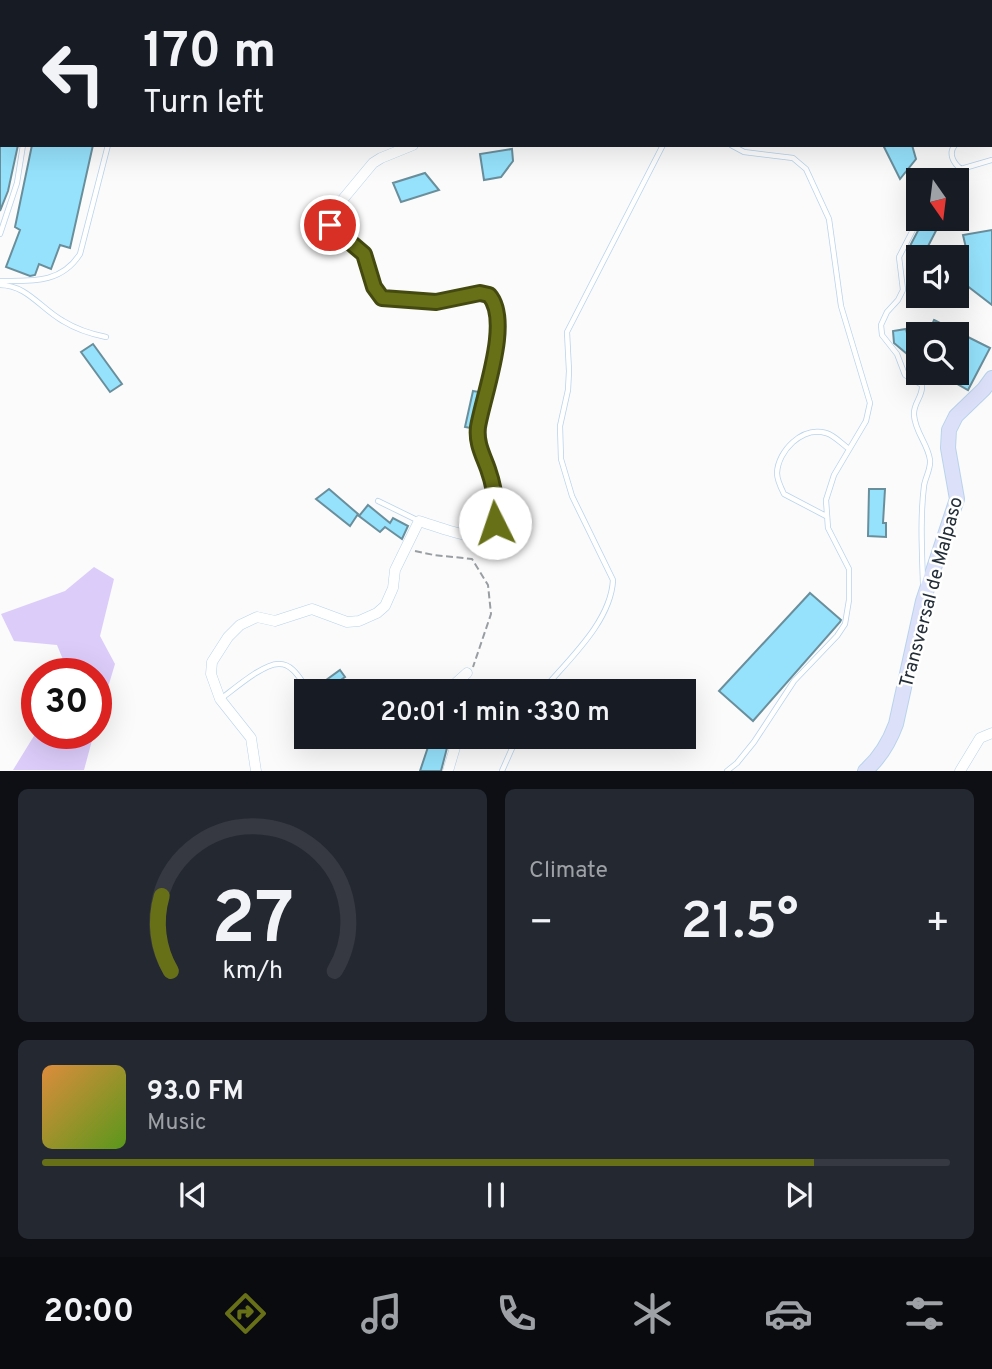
<!DOCTYPE html>
<html lang="en">
<head>
<meta charset="utf-8">
<style>
	:root { --surface:#171b24; --page:#242831; --text:#f1f3f6; --muted:#9ea1a6; --line:#363941; --accent:#687017 }
	body { margin:0; font-family:Overpass,sans-serif; background:var(--page); color:var(--text); height:100vh; display:flex; flex-direction:column; font-size:26px; white-space:nowrap }
	* { box-sizing:border-box; margin:0 }
	p { font-size:23px; color:var(--muted) }
	.icon { flex:none; width:38px; height:38px; fill:none; stroke:currentColor; stroke-width:2; stroke-linecap:round; stroke-linejoin:round }
	.map { position:relative; height:771px; overflow:hidden }
	.panel { display:flex; flex-direction:column; gap:18px; padding:18px; background:#0d0f14; flex:1 }
	.panel>* { flex:none }
	.banner { position:absolute; left:0px; top:0px; width:992px; height:147px; box-shadow:0 7px 28px #0002; background:#171b24; color:var(--text); overflow:hidden }
	.needle { width:46px; rotate:166deg }
	.fabs { position:absolute; left:906px; top:168px; display:grid; gap:14px }
	.fabs a { display:grid; place-items:center; width:63px; height:63px; border-radius:0px; background:var(--surface); box-shadow:0 7px 28px #0002; font-size:35px }
	.speed { position:absolute; left:21px; top:658px; display:flex; gap:14px; font-size:35px; font-weight:700; text-align:center }
	.speed>* { display:grid; place-content:center; width:91px; height:91px; border-radius:50%; background:var(--surface); box-shadow:0 7px 28px #0002; line-height:1 }
	.speed .limit { border:10px solid #d22; background:#fff; color:#111 }
	.pin { position:absolute; display:grid; place-items:center; width:60px; height:60px; color:#fff; margin:-30px; border:4px solid #fff; border-radius:50%; box-shadow:0 2px 7px #0007 }
	.me { position:absolute; width:77px; margin:-38px; rotate:356deg; stroke-linejoin:round; filter:drop-shadow(0 0 5px #0008) }
	.turn { display:flex; align-items:center; gap:24px; height:147px; padding:0 28px; font-size:32px }
	.turn .icon { width:91px; height:91px; stroke-width:2.5 }
	.turn b { display:block; font-size:49px; line-height:60px }
	.big { font-size:52px; font-weight:600; line-height:1.1 }
	.panel .card { flex:1; display:flex; flex-direction:column; justify-content:center; gap:10px; min-width:0; padding:0 24px; border-radius:10px; background:var(--page) }
	.panel .dial { align-items:center; gap:0 }
	.dial svg { height:182px; overflow:visible; fill:none; stroke:var(--line); stroke-width:7; stroke-linecap:round; text-anchor:middle }
	.dial text { fill:var(--text); stroke:none }
	.song { display:flex; align-items:center; gap:21px }
	.cover { width:84px; height:84px; border-radius:10px; background:linear-gradient(135deg,hsl(30 70% 55%),hsl(90 70% 35%)) }
	.played { height:7px; border-radius:4px; background:linear-gradient(90deg,var(--accent) 85%,var(--line) 85%) }
	.keys { display:flex; justify-content:space-around; direction:ltr }
	.heat { display:flex; justify-content:space-between; align-items:center; font-size:38px; direction:ltr }
	.panel .tiles { flex:1; display:grid; gap:18px; grid-template-columns:1fr 1fr }
	.card:last-child { grid-column:span 2 }
	.trip { position:absolute; left:294px; top:679px; width:402px; height:70px; border-radius:0px; background:var(--surface); box-shadow:0 7px 28px #0002; font-weight:600; line-height:70px; text-align:center }
	.dock { display:flex; height:112px; justify-content:space-around; align-items:center; background:#090b0e; color:var(--muted) }
	.dock .icon { width:49px; height:49px }
	.dock .on { color:var(--accent) }
	.dock b { font-size:32px; color:var(--text) }
	.map>svg:first-child { display:block }
	.green { fill:#dcccfa }
	.building { fill:#96e2fc; stroke:#6a8f9c; stroke-width:2 }
	.lines { fill:none; stroke-linecap:round; stroke-linejoin:round }
	.lane-casing { stroke:#b8d3ec; stroke-width:6 }
	.street-casing { stroke:#b8d3ec; stroke-width:11 }
	.secondary-casing { stroke:#b8d3ec; stroke-width:16 }
	.path { stroke:#999ea2; stroke-width:2; stroke-dasharray:7 3.5; stroke-linecap:butt }
	.lane { stroke:#fff; stroke-width:4.5 }
	.street { stroke:#fff; stroke-width:10 }
	.secondary { stroke:#dce1f9; stroke-width:14 }
	.route-casing { stroke:#44490f; stroke-width:18 }
	.route { stroke:#687017; stroke-width:12 }
	.labels { text-anchor:middle; stroke-width:5; stroke-linejoin:round; paint-order:stroke }
	.street-label { font-size:19px; fill:#242e38; stroke:#fff }
</style>
</head>
<body>
<div class="map">
<svg width="992" height="771" viewBox="0 0 992 771">
	<rect width="100%" height="100%" fill="#fbfbfb"/>
	<path class="green" d="M94 567 114 579 100 636 115 664 96 727V674H61L64 662 57 645 14 641 1 614 65 591Z
		M37 731V733H94L84 770H13Z"/>
	<path class="building" d="M0 145H18L8 191 0 211Z
		M32 145H93L70 248 60 245 51 269 39 264 35 275 30 276 6 267 20 230 15 227Z
		M883 145H912L916 159 900 179Z
		M512 149 513 161 501 177 484 180 480 154Z
		M425 173 439 190 401 202 393 183Z
		M924 219H942L923 256 913 252 910 246Z
		M992 230V305L957 278V258L966 248 963 235Z
		M934 320 990 348 968 390 938 373H957V334H928Z
		M906 329 909 342 919 341V352L907 354 894 343 893 331Z
		M93 344 122 384 110 392 81 352Z
		M473 391 479 392 471 428 465 427Z
		M329 489 358 514 350 526 316 499Z
		M869 489H885L883 523H886V537L868 536Z
		M368 505 390 523 393 518 408 526 402 539 385 527 380 532 359 516Z
		M810 593 841 620 840 622 753 721 719 691Z
		M340 670 345 677 326 690 322 683Z
		M431 738 448 744 441 771H420Z"/>
	<g class="lines">
		<defs>
			<path id="lane" d="M32 2V0
				M143 2 144 0
				M864 2 866 0
				M990 91 992 89
				M955 145C948 153 953 163 961 169L992 160
				M919 218 899 257 903 290 898 300 887 312 881 325 882 335 897 354 905 375 922 385C923 397 913 403 914 415 915 432 928 444 930 460 931 469 925 478 924 486 920 518 922 552 923 584
				M0 234 17 183 23 145
				M0 281C31 281 61 284 80 254L108 145
				M0 285C27 285 41 309 63 321 76 329 91 334 106 337
				M378 501 419 521
				M826 516 784 494C781 488 777 480 777 473 778 451 802 426 826 433 834 435 842 444 849 449
				M542 691C568 660 611 622 613 580L572 496 561 459 560 426 568 390 569 371 567 332 663 145
				M222 698C234 689 265 662 280 664 290 664 297 674 302 681
				M502 771 517 737
				M727 771 737 763 754 742 794 681 837 636 845 624 849 600V569L828 528 826 500 834 475 866 421 870 403 841 306 829 219 806 169 793 158 744 152 731 145"/>
			<path id="street" d="M447 691 467 673
				M256 771 251 738 220 699 211 674 212 662 228 637 240 625 257 617 275 621 312 609 347 622 359 621 377 613 385 606 393 588 395 570 419 521C435 526 453 533 470 536 521 544 483 465 479 445 477 435 478 427 480 418 486 398 511 306 488 295 475 289 449 301 436 302 419 303 399 300 382 298 370 285 373 266 362 252 352 239 327 236 329 216L373 163 381 158 413 145
				M448 771 456 744 454 737
				M960 771 980 738 992 733"/>
			<path id="secondary" d="M865 771C880 758 889 743 896 724L923 601 957 499 948 448 949 430 956 416 984 389 992 378"/>
		</defs>
		<use href="#lane" class="lane-casing"/>
		<use href="#street" class="street-casing"/>
		<use href="#secondary" class="secondary-casing"/>
		<path class="path" d="M734 0 736 2
			M415 551 434 555 472 559 488 585 491 614 473 667"/>
		<use href="#lane" class="lane"/>
		<use href="#street" class="street"/>
		<use href="#secondary" class="secondary"/>
	</g>
	<g class="lines">
		<defs>
			<path id="route" d="M330 225 364 254 374 287 382 298 436 302 480 293 489 295C512 321 483 396 478 427 476 443 483 455 488 469 494 486 497 505 495 523"/>
		</defs>
		<use href="#route" class="route-casing"/>
		<use href="#route" class="route"/>
	</g>
	<g class="labels">
		<g class="street-label">
			<text transform="translate(930 592) rotate(-75)" y="7">Transversal de Malpaso</text>
		</g>
	</g>
</svg>
<div class="fabs">
<a><svg class="needle" viewBox="-14 -14 28 28"><path d="M0-13l5 13h-10z" fill="#e53935"/><path d="M0 13l5-13h-10z" fill="#9ea1a6"/></svg></a>
<a><svg class="icon" aria-label="sound" viewBox="0 0 24 24"><path d="M4 9h4l5-4v14l-5-4H4zM17 9q2 3 0 6"/></svg></a>
<a><svg class="icon" aria-label="search" viewBox="0 0 24 24"><circle cx="10" cy="10" r="6"/><path d="M15 15l6 6"/></svg></a>
</div>
<div class="speed"><div class="limit">30</div></div>
<div class="pin" style="left:330px;top:225px;background:#d93025"><svg class="icon" aria-label="arrive" viewBox="0 0 24 24"><path d="M6 21V4h12l-3 4 3 4H6"/></svg></div>
<svg class="me" style="left:495px;top:523px" viewBox="-20 -20 40 40"><circle r="19" fill="#fff"/><path d="M0-13L10 11 0 6-10 11z" fill="#687017"/></svg>
<div class="trip">20:01 · 1 min · 330 m</div>
<div class="banner">
<div class="turn"><svg class="icon" aria-label="left" viewBox="0 0 24 24"><path d="M17 20v-9H6M10 6l-5 5 5 5"/></svg><div><b>170 m</b>Turn left</div></div>
</div>
</div>
<section class="panel">
<div class="tiles">
<div class="card dial"><svg viewBox="0 0 100 80">
<path d="M14 69A42 42 0 1 1 86 69"/>
<path d="M14 69A42 42 0 0 1 10 36" stroke="#687017"/>
<text x="50" y="56" font-size="32" font-weight="700">27</text>
<text x="50" y="72" font-size="11">km/h</text>
</svg></div>
<div class="card"><p>Climate</p>
<div class="heat"><a>−</a><b class="big">21.5°</b><a>+</a></div>
</div>
<div class="card">
<div class="song"><i class="cover"></i><div><b>93.0 FM</b><p>Music</p></div></div>
<div class="played"></div>
<div class="keys"><svg class="icon" aria-label="previous" viewBox="0 0 24 24"><path d="M18 5L8 12l10 7zM5 5v14"/></svg><svg class="icon" aria-label="pause" viewBox="0 0 24 24"><path d="M8 5v14M16 5v14"/></svg><svg class="icon" aria-label="next" viewBox="0 0 24 24"><path d="M6 5l10 7-10 7zM19 5v14"/></svg></div>
</div>
</div>
</section>
<nav class="dock">
<b>20:00</b>
<svg class="icon on" aria-label="directions" viewBox="0 0 24 24"><path d="M12 3l9 9-9 9-9-9zM9 14v-3h6M13 9l2 2-2 2"/></svg>
<svg class="icon" aria-label="music" viewBox="0 0 24 24"><path d="M9 18V5l10-2v13"/><circle cx="6" cy="18" r="3"/><circle cx="16" cy="16" r="3"/></svg>
<svg class="icon" aria-label="phone" viewBox="0 0 24 24"><path d="M5 4h4l2 5-3 2q2 4 5 5l2-3 5 2v4C11 20 4 13 5 4z"/></svg>
<svg class="icon" aria-label="climate" viewBox="0 0 24 24"><path d="M12 3v18M4 7l16 10M4 17L20 7"/></svg>
<svg class="icon" aria-label="car" viewBox="0 0 24 24"><path d="M5 17H2v-5l4-1 3-4h7l3 4 3 1v5h-3M9 17h6M6 11h13"/><circle cx="7" cy="17" r="2"/><circle cx="17" cy="17" r="2"/></svg>
<svg class="icon" aria-label="filters" viewBox="0 0 24 24"><path d="M4 7h16M4 17h16"/><circle cx="9" cy="7" r="2"/><circle cx="15" cy="17" r="2"/></svg>
</nav>
</body>
</html>
